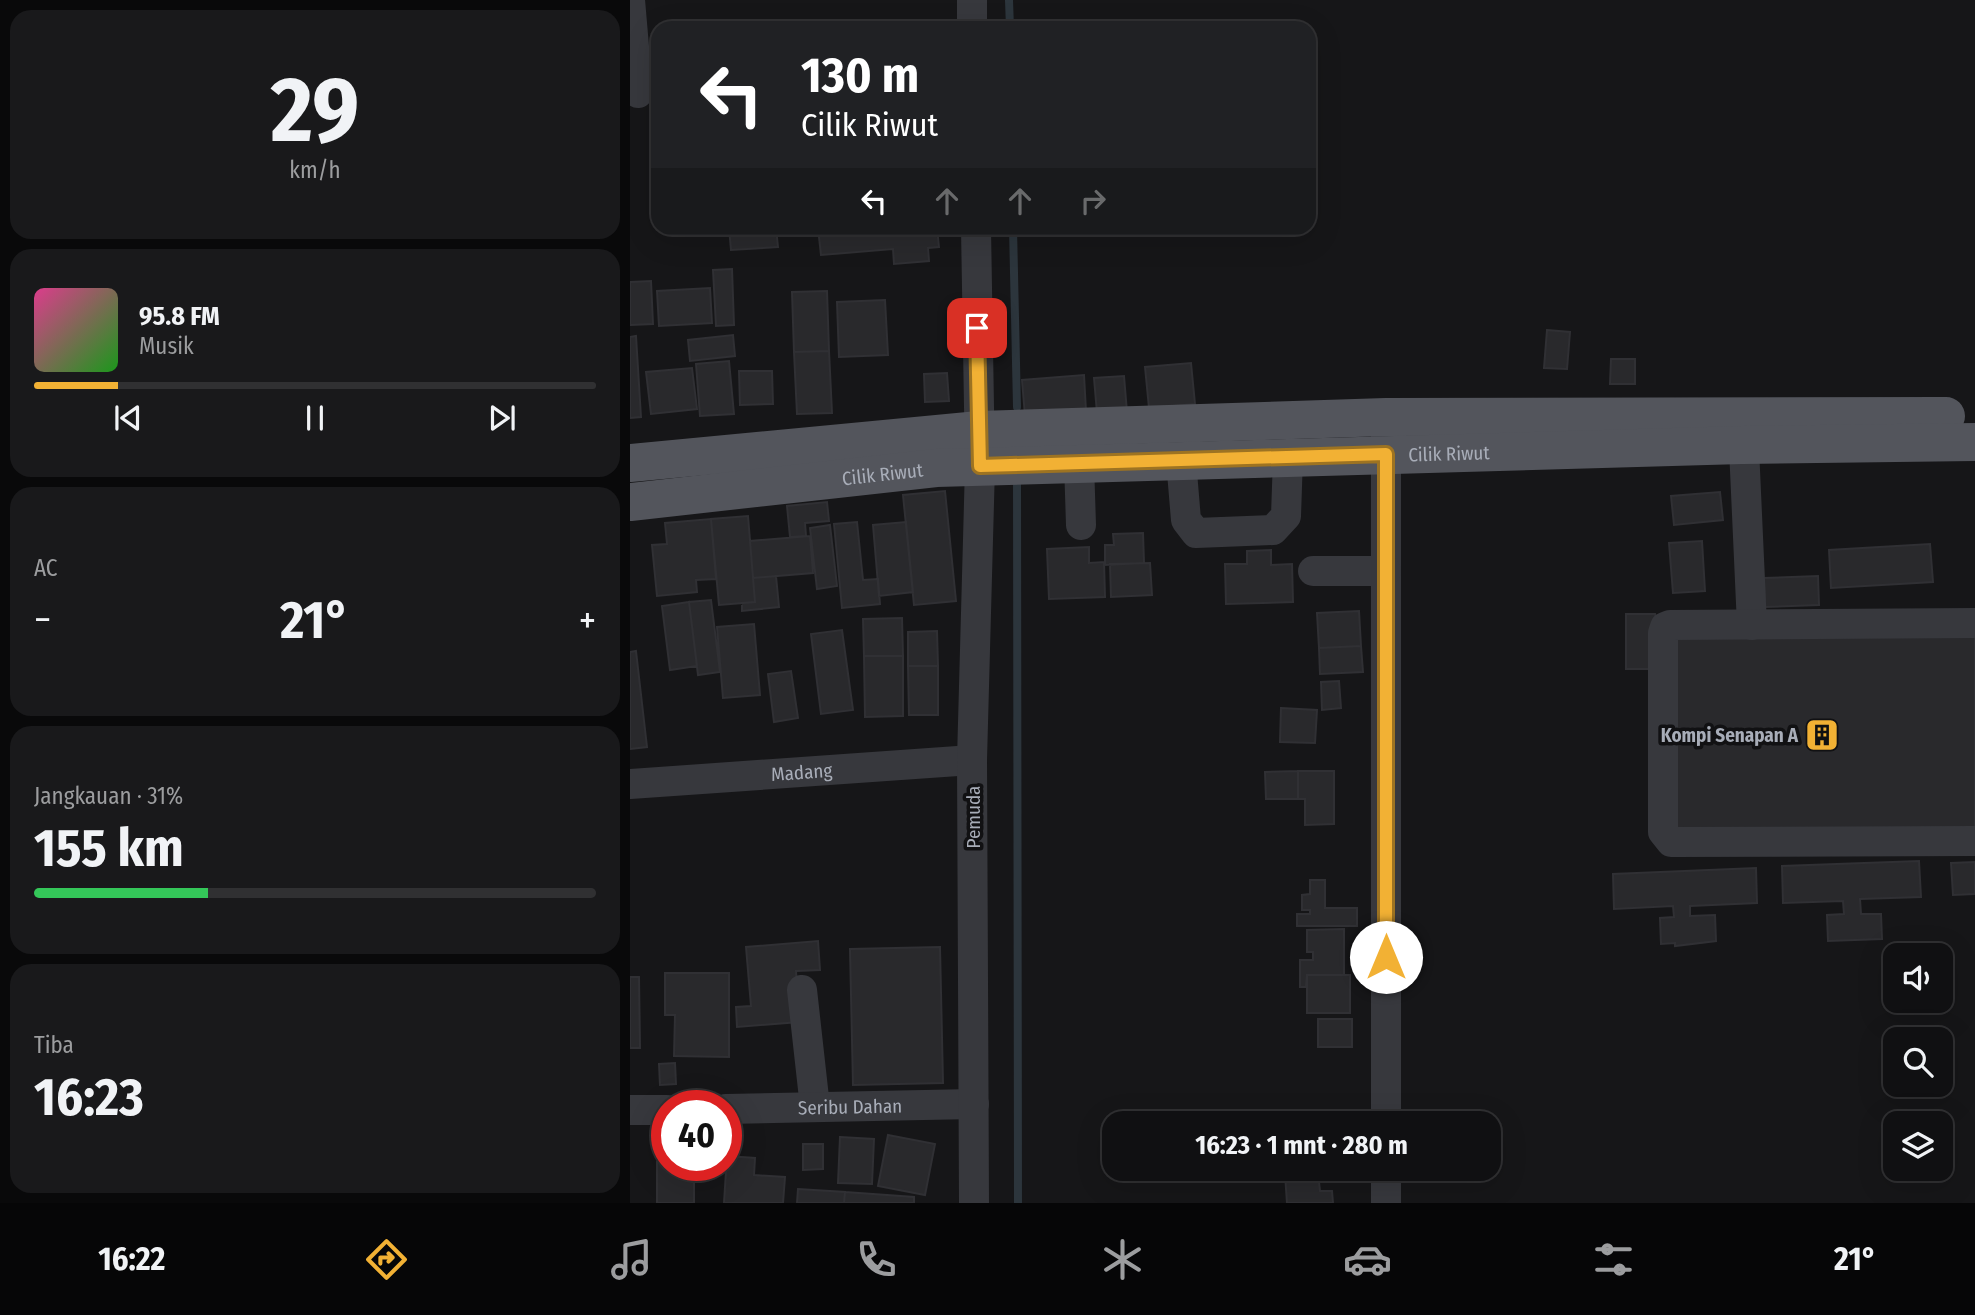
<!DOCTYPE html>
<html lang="id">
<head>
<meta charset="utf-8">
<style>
	:root { --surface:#101012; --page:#19191b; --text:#f1f3f6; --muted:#9c9d9f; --line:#303032; --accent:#f2b134 }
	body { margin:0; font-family:"Fira Sans Condensed",sans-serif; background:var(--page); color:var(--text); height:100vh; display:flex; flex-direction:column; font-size:26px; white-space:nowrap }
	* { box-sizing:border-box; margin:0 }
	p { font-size:23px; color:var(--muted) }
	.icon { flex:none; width:38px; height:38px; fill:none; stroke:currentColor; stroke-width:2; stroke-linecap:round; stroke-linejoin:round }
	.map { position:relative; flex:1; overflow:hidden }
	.drawer { display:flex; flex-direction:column; gap:10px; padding:10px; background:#09090a; width:630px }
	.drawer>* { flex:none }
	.top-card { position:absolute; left:21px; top:21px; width:665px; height:214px; border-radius:21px; box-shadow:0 7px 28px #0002,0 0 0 2px var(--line); background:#202124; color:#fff; overflow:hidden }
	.tools { position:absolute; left:1253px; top:943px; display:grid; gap:14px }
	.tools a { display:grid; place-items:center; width:70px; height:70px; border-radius:14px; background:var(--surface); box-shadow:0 7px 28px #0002,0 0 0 2px var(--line); font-size:35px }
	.speed { position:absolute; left:21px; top:1090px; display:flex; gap:14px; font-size:35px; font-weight:700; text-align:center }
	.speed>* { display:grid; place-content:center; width:91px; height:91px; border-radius:50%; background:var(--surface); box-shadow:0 7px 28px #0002,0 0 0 2px var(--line); line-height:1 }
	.speed .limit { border:10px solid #d22; background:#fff; color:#111 }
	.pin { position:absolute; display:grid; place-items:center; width:60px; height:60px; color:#fff; margin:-30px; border-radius:14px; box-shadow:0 4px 10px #0006 }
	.me { position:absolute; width:77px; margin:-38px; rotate:0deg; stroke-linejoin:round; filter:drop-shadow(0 0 5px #0008) }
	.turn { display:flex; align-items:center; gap:24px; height:147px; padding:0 35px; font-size:32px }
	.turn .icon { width:91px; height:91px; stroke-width:2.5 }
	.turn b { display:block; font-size:49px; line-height:60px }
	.lanes { display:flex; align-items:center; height:66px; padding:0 35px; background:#0003; justify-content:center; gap:35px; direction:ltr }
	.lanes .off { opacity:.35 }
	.big { font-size:52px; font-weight:700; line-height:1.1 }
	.drawer .widget { flex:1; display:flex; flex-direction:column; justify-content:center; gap:10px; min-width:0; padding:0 24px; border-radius:21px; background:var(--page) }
	.drawer .dial { align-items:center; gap:0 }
	.dial b { font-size:91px; line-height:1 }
	.song { display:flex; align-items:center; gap:21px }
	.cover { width:84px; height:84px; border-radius:10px; background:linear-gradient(135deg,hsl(330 70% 55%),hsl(120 70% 35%)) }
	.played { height:7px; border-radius:4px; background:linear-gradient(90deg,var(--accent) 15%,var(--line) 15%) }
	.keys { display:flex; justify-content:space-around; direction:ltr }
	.heat { display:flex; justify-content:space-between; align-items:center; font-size:38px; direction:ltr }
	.charge { height:10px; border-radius:5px; background:linear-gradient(90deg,#34c759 31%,var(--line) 0) }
	.trip { position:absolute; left:472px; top:1111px; width:399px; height:70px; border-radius:21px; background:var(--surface); box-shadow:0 7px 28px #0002,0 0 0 2px var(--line); font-weight:700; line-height:70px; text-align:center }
	.tabs { display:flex; height:112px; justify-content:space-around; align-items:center; background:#060607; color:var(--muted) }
	.tabs .icon { width:49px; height:49px }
	.tabs .current { color:var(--accent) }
	.tabs b { font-size:32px; color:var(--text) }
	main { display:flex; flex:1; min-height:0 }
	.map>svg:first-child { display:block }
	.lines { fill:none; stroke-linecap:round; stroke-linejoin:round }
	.stream { stroke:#2c353c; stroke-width:8 }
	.building { fill:#29292c; stroke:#303034; stroke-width:2 }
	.minor { stroke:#37383d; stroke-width:30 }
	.major { stroke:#53555c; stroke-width:38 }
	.route-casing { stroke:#9d7322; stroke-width:18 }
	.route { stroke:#f2b134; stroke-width:12 }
	.labels { text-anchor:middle; stroke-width:7; stroke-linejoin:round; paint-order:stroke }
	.street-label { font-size:19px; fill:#a8adb8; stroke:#111113 }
	.poi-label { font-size:19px; font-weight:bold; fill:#a8adb8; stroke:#111113; text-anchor:end }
</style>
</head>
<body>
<main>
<section class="drawer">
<div class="widget dial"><b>29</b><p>km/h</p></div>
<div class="widget">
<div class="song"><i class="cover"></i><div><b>95.8 FM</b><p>Musik</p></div></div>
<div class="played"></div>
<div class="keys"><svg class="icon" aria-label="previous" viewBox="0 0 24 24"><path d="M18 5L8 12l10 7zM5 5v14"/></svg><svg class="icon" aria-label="pause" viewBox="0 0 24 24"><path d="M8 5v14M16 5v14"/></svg><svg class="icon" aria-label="next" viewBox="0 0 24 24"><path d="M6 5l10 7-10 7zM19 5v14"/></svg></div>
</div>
<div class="widget"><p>AC</p>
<div class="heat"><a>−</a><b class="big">21°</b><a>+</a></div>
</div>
<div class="widget"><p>Jangkauan · 31%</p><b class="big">155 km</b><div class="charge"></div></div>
<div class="widget"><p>Tiba</p><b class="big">16:23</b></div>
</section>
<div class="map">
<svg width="1345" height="1203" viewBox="0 0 1345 1203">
	<rect width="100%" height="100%" fill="#161618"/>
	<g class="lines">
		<path class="stream" d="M379 0 380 28
			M383 228 387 407
			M387 481 388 1203"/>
	</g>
	<path class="building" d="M99 228H146L148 247 101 250Z
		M188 228H307L309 247 298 248 299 261 264 264 263 249 191 255Z
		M102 269 104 325 86 326 83 270Z
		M21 281 23 324 0 325V282Z
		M80 288 82 323 29 326 27 291Z
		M197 291 199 351 164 352 162 292Z
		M255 300 258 355 209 357 207 302Z
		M917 330 940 332 937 369 914 368Z
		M103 335 105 356 60 361 58 340Z
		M6 336 11 417 0 418V337Z
		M199 351 202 413 167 414 164 352Z
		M981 359H1005V384H980Z
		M99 361 104 414 70 416 66 364Z
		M561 363 565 404 519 408 515 367Z
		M62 368 67 409 21 414 16 372Z
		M109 371H142L143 404 110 405Z
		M317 373 319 401 295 402 294 374Z
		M454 375 456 411 395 416 392 380Z
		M494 376 497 412 467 413 464 378Z
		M315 491 326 601 284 605 273 495Z
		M1090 492 1093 520 1044 525 1041 496Z
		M197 502 199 521 175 523 176 536 160 537 157 506Z
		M118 516 125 602 89 605 81 519Z
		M81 519 86 579 66 580 67 592 27 596 22 545 37 544 35 523Z
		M227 522 233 580 248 579 250 604 212 608 204 524Z
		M276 522 283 592 249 596 243 525Z
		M200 525 207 586 187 589 180 528Z
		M513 533 514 563 475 565V545H484L483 534Z
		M180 536 183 573 123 578 120 541Z
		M1072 541 1075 591 1043 593 1039 543Z
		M1300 544 1303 582 1201 588 1199 550Z
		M459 547V563L474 562 475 597 419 599 417 549Z
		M641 550V565L662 564 663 602 596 604 595 564H617V551Z
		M520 563 522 595 481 597 480 564Z
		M146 576 149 607 112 611V603L125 602 123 578Z
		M1188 576 1189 605 1135 607 1134 578Z
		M81 600 90 672 68 675 59 602Z
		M59 602 67 666 40 670 32 606Z
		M729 611 731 646 689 648 687 613Z
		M996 614H1025L1026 669H996Z
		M272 618 273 656H234L233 619Z
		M124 624 130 695 93 698 87 627Z
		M212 630 223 710 191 714 181 634Z
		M307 631 308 666H278V632Z
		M1345 632V836L1040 838 1038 635Z
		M731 646 733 672 690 674 689 648Z
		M6 651 17 747 0 749V652Z
		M234 656H273V716L235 717Z
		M278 666H308V715H279Z
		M161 671 168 718 144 722 138 674Z
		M709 681 711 708 692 710 691 682Z
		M651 708 687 710 685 743 650 742Z
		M668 771H704V824L675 825V799H668Z
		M668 771V799H636L635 772Z
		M1289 861 1291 897 1230 899 1231 914H1251L1252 939 1198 941 1197 915 1214 914 1213 901 1153 903 1152 866Z
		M1345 862V894L1323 895 1321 863Z
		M1126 868 1127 903 1060 906V916L1085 915 1086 941 1045 946V943L1031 944 1030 918 1044 917 1043 906 984 909 983 874Z
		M680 880H695V908H727V926H667V914H680V910H672V895L680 894Z
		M714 929V975H677L676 987H670V960H683V952H677V930Z
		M188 941 190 970 166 971 169 1022 107 1027 106 1007 121 1006 116 947Z
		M310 947 313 1083 223 1085 220 949Z
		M35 973H99V1057L44 1056 45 1015H35Z
		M677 975H720V1013H677Z
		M0 977H9L10 1048H0Z
		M688 1019H722V1047H688Z
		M45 1063 46 1084 30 1085 29 1064Z
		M258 1135 305 1144 295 1195 248 1186Z
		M210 1137 244 1139 242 1184 208 1183Z
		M173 1144H193V1169L173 1170Z
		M97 1156 125 1158 124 1175 155 1177 153 1203H94Z
		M27 1162H37V1166H64V1203H27Z
		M688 1172 690 1191H702L703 1203H657L655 1174Z
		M168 1189 215 1192 214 1203H167Z
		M215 1192 284 1197V1203H214Z"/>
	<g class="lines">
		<g class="minor">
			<path d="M0 0 8 93"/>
			<path d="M342 0V28"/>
			<path d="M1113 426 1122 625"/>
			<path d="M756 434V1124"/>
			<path d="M551 460 556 520 566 533 643 530 656 516 658 457"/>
			<path d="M449 463 451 525"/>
			<path d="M683 571H756"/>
			<path d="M1345 623 1040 625 1035 627 1033 633V832L1041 842 1345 841"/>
			<path id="s1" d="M0 784 342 760"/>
			<path d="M172 990 185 1107"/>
			<path id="s2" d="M96 1109 344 1104"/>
			<path d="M0 1110H37"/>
			<path d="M344 1203 342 760 350 466 346 228"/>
			<path d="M756 1203V1169"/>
		</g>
		<g class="major">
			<path d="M0 463 349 430 756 417 1316 416"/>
			<path id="s3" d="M0 502 306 468 1112 445 1345 442"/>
		</g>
	</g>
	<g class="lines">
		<defs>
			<path id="route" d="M347 328 350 466 756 454V957"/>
		</defs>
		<use href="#route" class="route-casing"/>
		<use href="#route" class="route"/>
	</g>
	<defs>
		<symbol id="building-square" viewBox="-11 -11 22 22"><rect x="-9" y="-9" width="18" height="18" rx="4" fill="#f2b134" stroke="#111113"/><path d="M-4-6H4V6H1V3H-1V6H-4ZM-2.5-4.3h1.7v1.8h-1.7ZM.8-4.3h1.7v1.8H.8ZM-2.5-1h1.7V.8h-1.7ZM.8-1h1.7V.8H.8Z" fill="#111"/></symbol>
	</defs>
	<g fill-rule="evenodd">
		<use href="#building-square" x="1173" y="716" width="38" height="38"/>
	</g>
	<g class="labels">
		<g class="street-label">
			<text dy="7" stroke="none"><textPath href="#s3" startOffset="821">Cilik Riwut</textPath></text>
			<text dy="7" stroke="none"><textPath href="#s3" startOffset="254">Cilik Riwut</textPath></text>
			<text dy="7" stroke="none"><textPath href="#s1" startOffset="172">Madang</textPath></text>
			<text transform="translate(343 817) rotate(-90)" y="7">Pemuda</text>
			<text dy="7" stroke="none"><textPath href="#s2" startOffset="124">Seribu Dahan</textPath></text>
		</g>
		<g class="poi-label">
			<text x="1168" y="742">Kompi Senapan A</text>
		</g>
	</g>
</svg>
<div class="tools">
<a><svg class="icon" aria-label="sound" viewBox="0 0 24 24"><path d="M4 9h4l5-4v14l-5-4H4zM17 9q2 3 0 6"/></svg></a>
<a><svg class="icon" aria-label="search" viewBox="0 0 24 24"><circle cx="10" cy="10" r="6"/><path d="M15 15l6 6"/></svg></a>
<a><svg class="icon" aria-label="layers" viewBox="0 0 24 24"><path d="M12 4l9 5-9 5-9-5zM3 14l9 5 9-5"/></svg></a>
</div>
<div class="speed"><div class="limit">40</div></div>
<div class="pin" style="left:347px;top:328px;background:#d93025"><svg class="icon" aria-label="arrive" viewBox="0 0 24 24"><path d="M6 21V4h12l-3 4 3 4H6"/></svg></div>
<svg class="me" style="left:756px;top:957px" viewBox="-20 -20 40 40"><circle r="19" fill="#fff"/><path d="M0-13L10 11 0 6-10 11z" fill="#f2b134"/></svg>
<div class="trip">16:23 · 1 mnt · 280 m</div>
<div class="top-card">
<div class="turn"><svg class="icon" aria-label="left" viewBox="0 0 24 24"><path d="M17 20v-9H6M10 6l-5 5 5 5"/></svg><div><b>130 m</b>Cilik Riwut</div></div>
<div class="lanes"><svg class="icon" aria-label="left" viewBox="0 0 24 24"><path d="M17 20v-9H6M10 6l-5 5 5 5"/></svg><svg class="icon off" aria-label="ahead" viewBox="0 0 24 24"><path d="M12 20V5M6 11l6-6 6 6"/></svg><svg class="icon off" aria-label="ahead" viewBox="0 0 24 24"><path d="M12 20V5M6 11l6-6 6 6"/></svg><svg class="icon off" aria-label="right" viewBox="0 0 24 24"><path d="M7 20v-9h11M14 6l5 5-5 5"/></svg></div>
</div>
</div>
</main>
<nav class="tabs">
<b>16:22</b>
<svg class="icon current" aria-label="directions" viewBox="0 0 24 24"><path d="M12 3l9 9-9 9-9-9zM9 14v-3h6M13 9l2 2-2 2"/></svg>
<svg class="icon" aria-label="music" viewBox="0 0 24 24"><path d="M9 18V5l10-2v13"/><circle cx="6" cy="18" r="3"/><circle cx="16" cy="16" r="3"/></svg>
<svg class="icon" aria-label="phone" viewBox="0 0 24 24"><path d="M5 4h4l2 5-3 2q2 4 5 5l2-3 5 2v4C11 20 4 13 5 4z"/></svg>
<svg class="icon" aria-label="climate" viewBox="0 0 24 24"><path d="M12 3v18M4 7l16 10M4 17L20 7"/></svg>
<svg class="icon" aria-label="car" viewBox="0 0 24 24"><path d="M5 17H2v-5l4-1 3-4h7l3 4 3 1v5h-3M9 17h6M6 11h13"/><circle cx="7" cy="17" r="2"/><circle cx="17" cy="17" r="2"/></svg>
<svg class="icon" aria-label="filters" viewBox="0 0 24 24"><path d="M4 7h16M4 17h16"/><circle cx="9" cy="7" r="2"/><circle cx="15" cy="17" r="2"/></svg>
<b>21°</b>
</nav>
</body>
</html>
